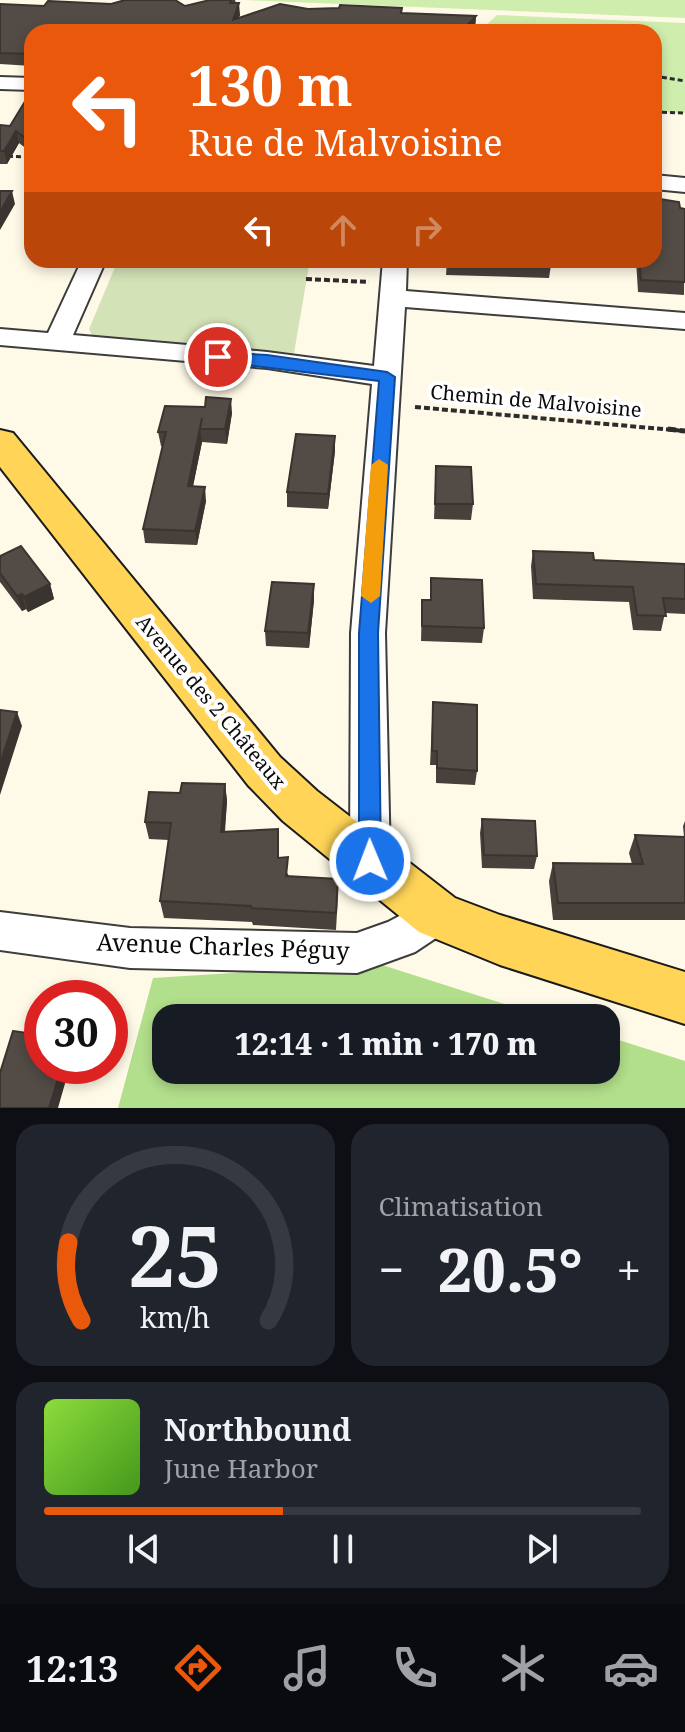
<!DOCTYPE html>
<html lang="fr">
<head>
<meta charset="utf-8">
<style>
	:root { --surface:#171b24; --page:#20242c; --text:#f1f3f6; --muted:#9ea1a6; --line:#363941; --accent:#ea580c }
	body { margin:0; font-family:"Noto Serif",serif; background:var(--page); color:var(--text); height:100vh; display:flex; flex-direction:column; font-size:30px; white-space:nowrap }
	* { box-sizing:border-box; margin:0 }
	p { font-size:26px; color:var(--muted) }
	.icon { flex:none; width:44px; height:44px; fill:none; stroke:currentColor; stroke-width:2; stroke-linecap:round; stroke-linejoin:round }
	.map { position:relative; height:1108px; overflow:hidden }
	.panel { display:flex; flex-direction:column; gap:16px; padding:16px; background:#0d0f14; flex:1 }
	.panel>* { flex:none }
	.banner { position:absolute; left:24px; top:24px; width:638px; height:244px; border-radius:24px; box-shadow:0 4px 12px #0003; background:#ea580c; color:#fff; overflow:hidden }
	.speed { position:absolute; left:24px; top:980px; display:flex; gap:16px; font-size:40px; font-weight:700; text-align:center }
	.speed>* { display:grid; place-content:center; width:104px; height:104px; border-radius:50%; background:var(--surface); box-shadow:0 4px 12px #0003; line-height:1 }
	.speed .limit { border:12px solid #d22; background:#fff; color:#111 }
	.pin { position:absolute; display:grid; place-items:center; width:68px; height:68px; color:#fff; margin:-34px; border:4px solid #fff; border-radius:50%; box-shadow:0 2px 8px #0007 }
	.me { position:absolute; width:88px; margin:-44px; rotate:359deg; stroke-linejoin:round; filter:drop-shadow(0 0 6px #0008) }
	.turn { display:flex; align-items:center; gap:28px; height:168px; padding:0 32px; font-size:36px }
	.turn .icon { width:104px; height:104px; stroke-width:2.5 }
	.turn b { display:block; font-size:56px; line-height:68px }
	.lanes { display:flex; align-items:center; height:76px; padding:0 32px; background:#0003; justify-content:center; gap:40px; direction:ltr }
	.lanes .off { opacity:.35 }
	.big { font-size:60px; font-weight:800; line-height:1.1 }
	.panel .widget { flex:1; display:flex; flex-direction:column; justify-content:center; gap:12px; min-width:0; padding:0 28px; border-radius:24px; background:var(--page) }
	.panel .dial { align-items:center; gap:0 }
	.dial svg { height:208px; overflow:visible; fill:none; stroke:var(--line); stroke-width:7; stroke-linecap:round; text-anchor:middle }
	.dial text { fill:var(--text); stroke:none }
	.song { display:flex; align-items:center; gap:24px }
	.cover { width:96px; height:96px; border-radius:12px; background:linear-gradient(135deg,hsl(90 70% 55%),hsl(100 70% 35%)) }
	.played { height:8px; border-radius:4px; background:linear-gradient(90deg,var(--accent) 40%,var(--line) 40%) }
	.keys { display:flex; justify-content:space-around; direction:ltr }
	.heat { display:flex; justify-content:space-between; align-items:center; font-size:44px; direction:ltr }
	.panel .tiles { flex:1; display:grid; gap:16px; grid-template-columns:1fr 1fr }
	.widget:last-child { grid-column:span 2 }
	.trip { position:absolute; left:152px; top:1004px; width:468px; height:80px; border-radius:24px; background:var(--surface); box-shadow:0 4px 12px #0003; font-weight:800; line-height:80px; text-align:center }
	.menu { display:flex; height:128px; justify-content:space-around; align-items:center; background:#090b0e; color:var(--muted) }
	.menu .icon { width:56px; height:56px }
	.menu .selected { color:var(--accent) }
	.menu b { font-size:36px; color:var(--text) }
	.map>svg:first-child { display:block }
	.green { fill:#cfedad }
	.forest { fill:#b2df8b }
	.cemetery { fill:#d4e2b7 }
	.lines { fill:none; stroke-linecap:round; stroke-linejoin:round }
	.minor-casing { stroke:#3d3d3d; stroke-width:4 }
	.major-casing { stroke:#1b1b1b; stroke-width:4 }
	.path-far2 { stroke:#2c2c2c; stroke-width:3; stroke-dasharray:5 3; stroke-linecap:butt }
	.path-far1 { stroke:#2c2c2c; stroke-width:4; stroke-dasharray:6 3; stroke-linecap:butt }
	.path { stroke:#2c2c2c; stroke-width:5; stroke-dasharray:8 4; stroke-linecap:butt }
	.minor { fill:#fff; fill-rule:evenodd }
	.major { fill:#ffd457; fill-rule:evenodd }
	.wall { fill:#47403b }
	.shaded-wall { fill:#3a3430 }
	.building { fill:#534b45; stroke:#3a3430; stroke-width:2 }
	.route { fill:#1a73e8; stroke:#114b97; stroke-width:2 }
	.slow { fill:#f59e0b }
	.labels { text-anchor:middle; stroke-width:8; stroke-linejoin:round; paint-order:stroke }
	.street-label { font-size:20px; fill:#0a0a0a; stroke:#fff }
	.near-street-label { font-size:24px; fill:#0a0a0a; stroke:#fff }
</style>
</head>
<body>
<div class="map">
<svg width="685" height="1108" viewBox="0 0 685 1108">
	<rect width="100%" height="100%" fill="#fffae7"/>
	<path class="green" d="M244 0H685V18Z
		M497 15 685 23V113L654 112V32H479Z"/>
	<path class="forest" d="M379 964 548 1018H166V1070H606V1036L685 1061V1108H118L153 978Z"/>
	<path class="cemetery" d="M118 260H310L294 353 192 348 93 337 89 329Z"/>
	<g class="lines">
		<defs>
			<path id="minor" d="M0 77 32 78V90L0 89Z
				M654 175 685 178V192L654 189Z
				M82 260H106L73 335 267 352 374 366 383 260H407L406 291 685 313V329L405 307 385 633 390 861 384 874 370 879 356 874 350 861 351 633 372 384 267 368 0 345V329L48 333Z
				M437 896 451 902 457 915 451 928 415 952 357 973 130 968 0 950V912L130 928 357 933 388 922Z"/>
			<path id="major" d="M0 430 13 433 280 757 317 791 455 898 500 915 685 972V1024L500 965 419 932 283 821 248 785 0 467Z"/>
		</defs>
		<use href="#minor" class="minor-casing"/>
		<use href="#major" class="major-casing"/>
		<path class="path-far2" d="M654 76 685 81
			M654 112 685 113
			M0 156 32 157"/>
		<path class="path-far1" d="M306 279 369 282
			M415 407 685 431"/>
		<path class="path" d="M668 429 685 431"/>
		<use href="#minor" class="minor"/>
		<use href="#major" class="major"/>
	</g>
	<path class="wall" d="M210 0H235L240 15 238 18 308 9 476 16 475 28 32 32V66L0 64V4L44 6 111 4 185 6Z
		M32 90V153L19 143 7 164H0V125L10 126Z
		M680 208 685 209 684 295 638 292 636 260H654Z
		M447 260 551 265 549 278 446 275Z
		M205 407 232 413 227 444 202 442 193 486 206 501 197 545 145 543 143 529 163 447 161 446 158 432Z
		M335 436V451L328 509 287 507V492Z
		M436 466 473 504 471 520 434 519Z
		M533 551 594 560 685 564V614L665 613 661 631 633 630 629 602 533 599 531 566Z
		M0 556 50 584 54 599 28 612 26 609 22 611 0 582Z
		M431 578 484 628 482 643 421 641 422 600H430Z
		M314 600 309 648 266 646 265 631Z
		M433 702 477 771 475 785 436 783V765H430Z
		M225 784 227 801 225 832 278 829 279 858 289 876 338 895 336 930 253 925 252 922 164 918 160 901 169 840 149 839 145 822 180 793Z
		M482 819 537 856 534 869 482 868 480 833Z
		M685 821V920H553L549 881 553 863 632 864 629 853 635 835 684 837 683 826Z"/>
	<path class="shaded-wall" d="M239 3 240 15 234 32 233 20Z
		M476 16 475 28 471 32H461Z
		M16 131 19 143 7 164 4 151Z
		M12 191 15 204 0 230V212Z
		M231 399 232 413 227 444 225 429Z
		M202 418 200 429 202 442 190 501 188 486Z
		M335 436V451L328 509V494Z
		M205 487 206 501 197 545 195 531Z
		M50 584 54 599 28 612 24 597Z
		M314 584V600L309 648 308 633Z
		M22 594 26 609 22 611 17 596Z
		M17 712 22 726 0 795V764Z
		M225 784 227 801 223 849 221 832Z
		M62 1066H70L58 1108H49Z"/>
	<path class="building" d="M125 0H175L185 6 210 0H231L230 3H239L233 20 280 4 308 9 339 8 340 5 402 8 401 13 476 16 461 32H32V54L0 53V4L44 6 48 1 111 4Z
		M32 90V143L16 131 4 151H0V125L10 126Z
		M0 191H12L0 212Z
		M654 198 679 202 680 208 685 209V282L641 280 639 260H654Z
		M447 260H551V265L447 261Z
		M206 397 231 399 225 429H200L202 418 188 486 205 487 195 531 143 529 166 432H158L165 406 205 407Z
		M296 434 335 436 328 494 287 492Z
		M436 466 471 467 473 504H435Z
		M21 546 50 584 24 597 22 594 17 596 0 573V556Z
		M533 551 593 553 594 560 685 564V599L663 598 666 616 637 615 633 587 536 584Z
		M431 578 482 580 484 628 422 626V600H431Z
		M272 582 314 584 308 633 265 631Z
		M433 702 477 705V771L437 768V751H432Z
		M0 710 17 712 0 764Z
		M182 783 225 784 221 832 278 829V858L288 857 286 876 338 879 336 913 251 908V906L160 901 171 823 145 822 149 792 180 793Z
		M482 819 535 821 537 856 484 855Z
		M635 835 685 837V903H558L553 863 643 864Z
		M13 1031 42 1035V1066H62L49 1108H0V1073Z"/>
	<path class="route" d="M218 352 267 355 387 372 395 377 378 633 381 861 378 868 370 871 362 868 359 861V633L379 381 213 361 210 357Z"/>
	<path class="slow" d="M379 459 388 465 380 596 371 603 361 596 371 465Z"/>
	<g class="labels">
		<g class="street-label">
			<text transform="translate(536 401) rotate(5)" y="7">Chemin de Malvoisine</text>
			<text transform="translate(211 702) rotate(50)" y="7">Avenue des 2 Châteaux</text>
		</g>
		<g class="near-street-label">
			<text transform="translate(223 947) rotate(2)" y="8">Avenue Charles Péguy</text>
		</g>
	</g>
</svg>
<div class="speed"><div class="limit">30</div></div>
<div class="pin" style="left:218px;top:357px;background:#d93025"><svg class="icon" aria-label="arrive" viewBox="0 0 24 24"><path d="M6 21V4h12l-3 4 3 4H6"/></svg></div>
<svg class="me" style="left:370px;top:861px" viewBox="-20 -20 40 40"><circle r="17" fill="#1a73e8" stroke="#fff" stroke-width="3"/><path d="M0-11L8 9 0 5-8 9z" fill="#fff"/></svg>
<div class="trip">12:14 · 1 min · 170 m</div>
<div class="banner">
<div class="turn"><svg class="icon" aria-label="left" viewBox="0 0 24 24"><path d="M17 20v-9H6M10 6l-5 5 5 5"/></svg><div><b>130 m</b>Rue de Malvoisine</div></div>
<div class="lanes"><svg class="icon" aria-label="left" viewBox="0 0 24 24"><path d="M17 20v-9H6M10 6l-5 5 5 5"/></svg><svg class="icon off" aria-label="ahead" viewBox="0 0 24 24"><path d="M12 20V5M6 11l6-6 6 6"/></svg><svg class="icon off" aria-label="right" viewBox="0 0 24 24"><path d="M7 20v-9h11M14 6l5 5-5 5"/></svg></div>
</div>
</div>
<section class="panel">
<div class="tiles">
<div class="widget dial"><svg viewBox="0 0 100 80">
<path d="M14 69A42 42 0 1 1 86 69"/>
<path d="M14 69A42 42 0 0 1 9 39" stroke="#ea580c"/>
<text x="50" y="56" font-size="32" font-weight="700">25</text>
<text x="50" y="72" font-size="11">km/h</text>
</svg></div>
<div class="widget"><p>Climatisation</p>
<div class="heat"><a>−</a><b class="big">20.5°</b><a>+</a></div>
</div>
<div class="widget">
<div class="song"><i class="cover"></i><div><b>Northbound</b><p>June Harbor</p></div></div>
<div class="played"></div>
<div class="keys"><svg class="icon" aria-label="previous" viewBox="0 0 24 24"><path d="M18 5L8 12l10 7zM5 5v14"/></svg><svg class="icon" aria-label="pause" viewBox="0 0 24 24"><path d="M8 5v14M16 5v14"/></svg><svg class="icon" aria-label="next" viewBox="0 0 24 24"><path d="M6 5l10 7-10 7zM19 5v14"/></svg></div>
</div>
</div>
</section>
<nav class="menu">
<b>12:13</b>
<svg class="icon selected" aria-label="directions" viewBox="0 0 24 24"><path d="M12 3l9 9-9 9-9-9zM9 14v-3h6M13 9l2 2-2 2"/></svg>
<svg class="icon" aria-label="music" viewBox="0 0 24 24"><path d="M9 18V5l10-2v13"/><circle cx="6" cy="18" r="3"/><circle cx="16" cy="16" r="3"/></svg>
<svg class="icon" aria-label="phone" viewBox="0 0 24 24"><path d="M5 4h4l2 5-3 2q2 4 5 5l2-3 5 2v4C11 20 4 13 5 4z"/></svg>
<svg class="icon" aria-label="climate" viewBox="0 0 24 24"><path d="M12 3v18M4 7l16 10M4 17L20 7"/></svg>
<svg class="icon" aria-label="car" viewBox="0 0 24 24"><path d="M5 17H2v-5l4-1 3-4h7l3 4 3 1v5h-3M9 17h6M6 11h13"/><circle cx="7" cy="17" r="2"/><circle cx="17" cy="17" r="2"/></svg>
</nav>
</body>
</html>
